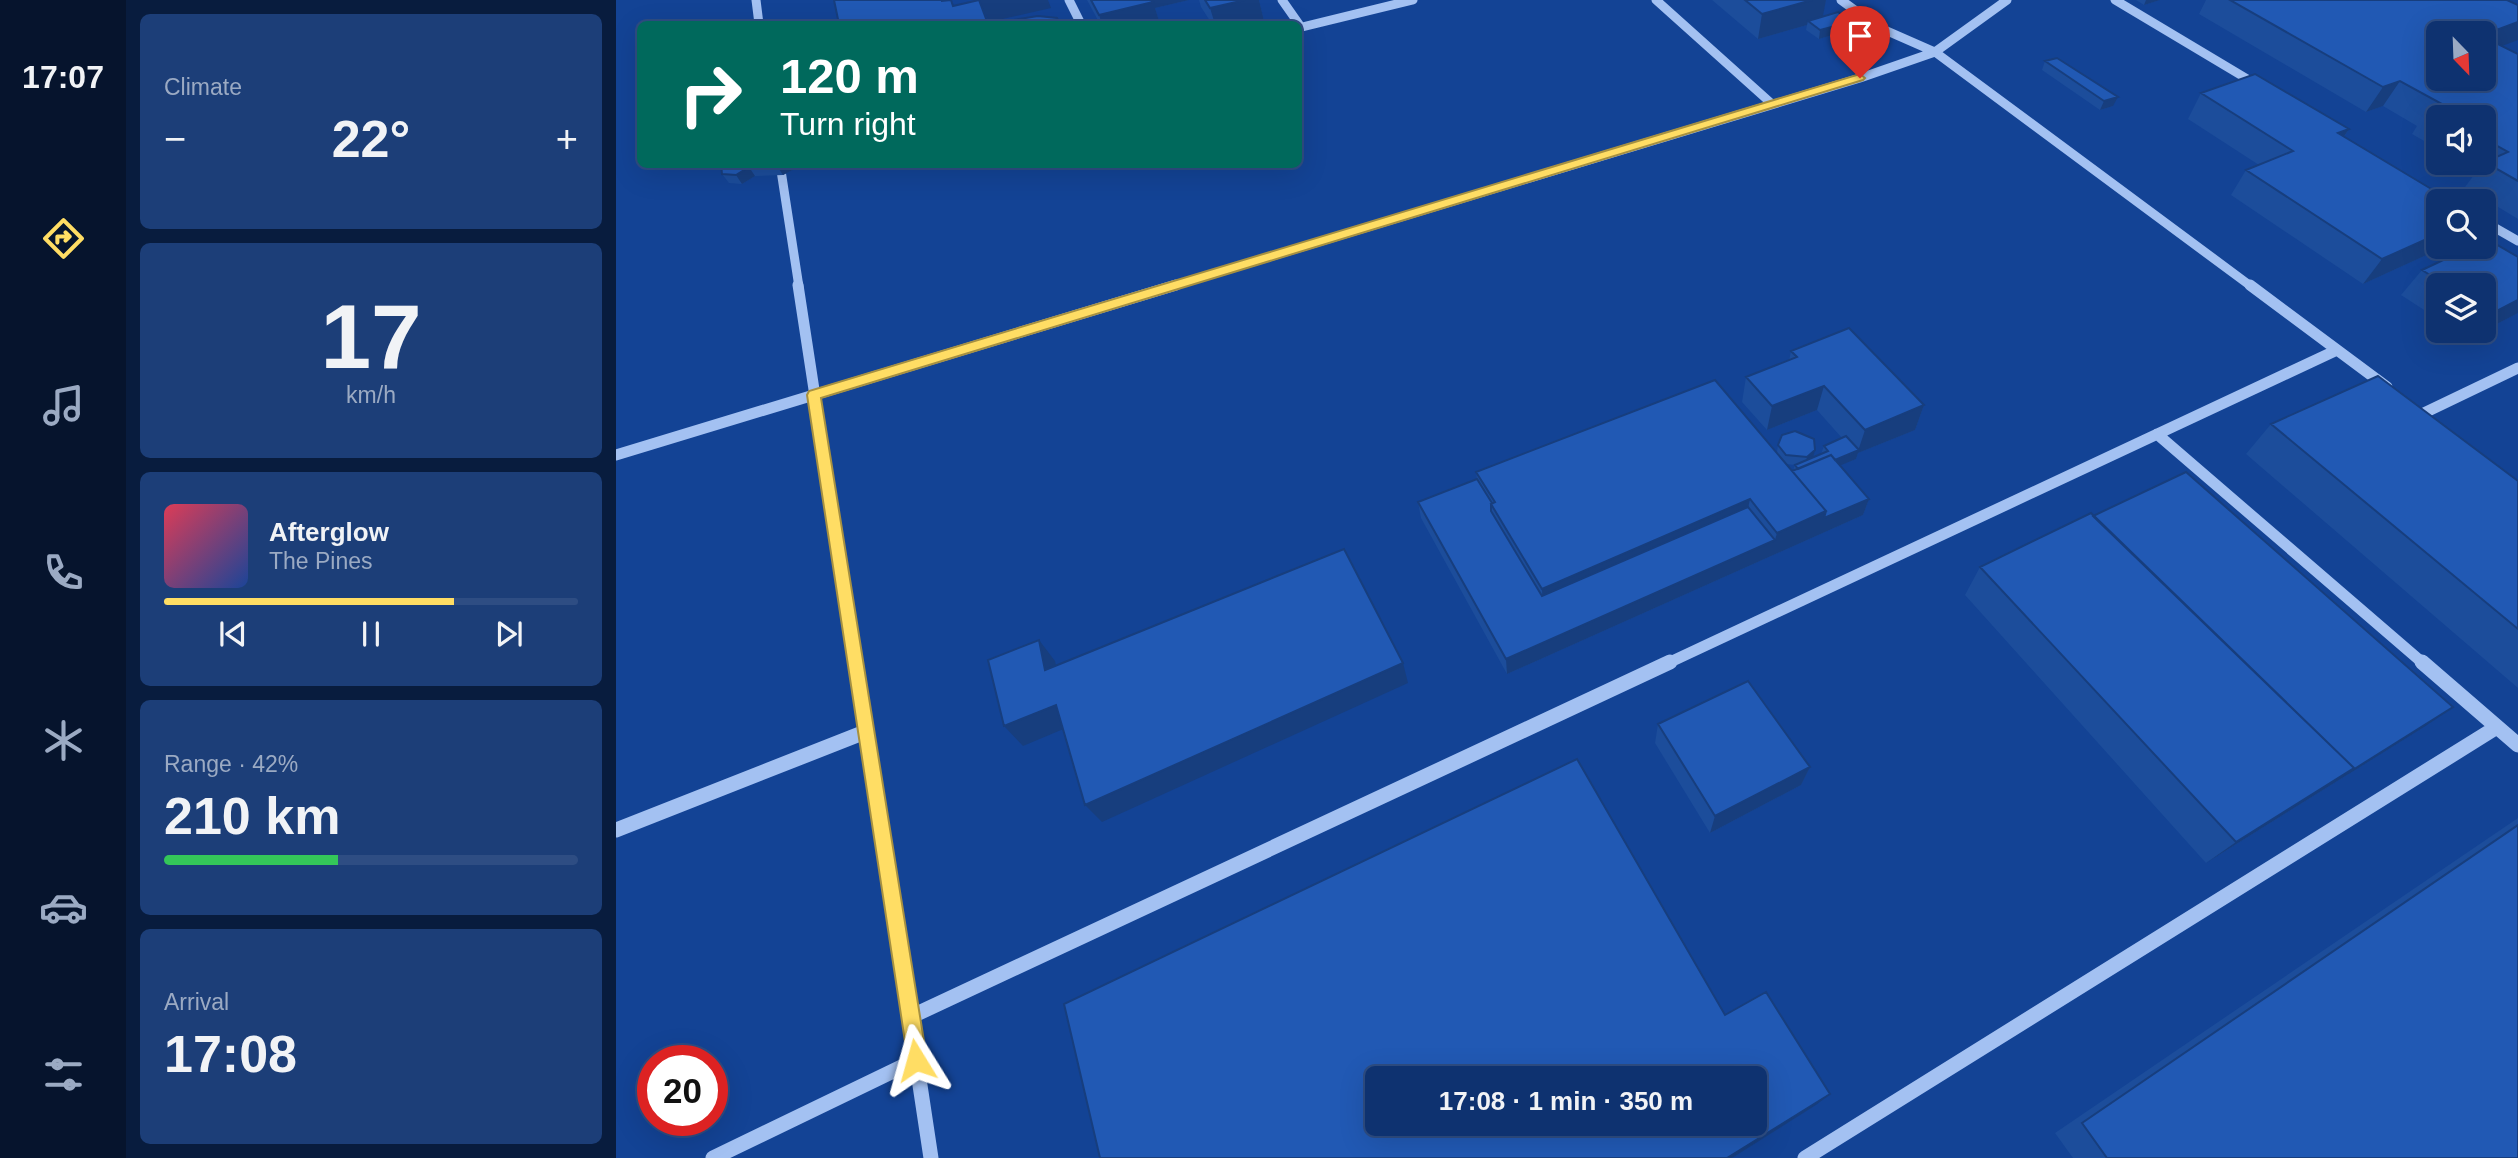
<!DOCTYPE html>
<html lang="en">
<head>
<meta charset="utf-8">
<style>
	:root { --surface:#0e3270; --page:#1c3e78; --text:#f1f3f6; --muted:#9baac3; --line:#2e4d83; --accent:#ffdd64 }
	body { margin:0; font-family:Arial,sans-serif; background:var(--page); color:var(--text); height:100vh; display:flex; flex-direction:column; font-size:26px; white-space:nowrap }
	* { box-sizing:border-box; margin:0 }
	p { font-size:23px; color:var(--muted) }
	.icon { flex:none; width:38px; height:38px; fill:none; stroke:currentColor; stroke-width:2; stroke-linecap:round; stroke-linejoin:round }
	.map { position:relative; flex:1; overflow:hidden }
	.details { display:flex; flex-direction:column; gap:14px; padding:14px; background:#081c3e; width:490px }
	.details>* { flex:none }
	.banner { position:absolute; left:21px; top:21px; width:665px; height:147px; border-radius:10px; box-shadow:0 7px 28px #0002,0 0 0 2px var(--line); background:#00695c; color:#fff; overflow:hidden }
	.needle { width:46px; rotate:157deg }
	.controls { position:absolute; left:1810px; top:21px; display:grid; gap:14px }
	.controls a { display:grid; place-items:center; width:70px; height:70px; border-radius:10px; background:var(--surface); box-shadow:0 7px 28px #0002,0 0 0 2px var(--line); font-size:35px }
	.speed { position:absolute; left:21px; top:1045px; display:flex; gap:14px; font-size:35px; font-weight:700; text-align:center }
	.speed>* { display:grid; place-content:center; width:91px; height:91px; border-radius:50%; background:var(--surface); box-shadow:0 7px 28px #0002,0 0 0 2px var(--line); line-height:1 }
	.speed .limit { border:10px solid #d22; background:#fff; color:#111 }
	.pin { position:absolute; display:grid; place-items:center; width:60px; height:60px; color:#fff; margin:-72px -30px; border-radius:50% 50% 50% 0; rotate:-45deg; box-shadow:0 0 7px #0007 }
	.pin .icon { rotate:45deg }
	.me { position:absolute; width:77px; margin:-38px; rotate:352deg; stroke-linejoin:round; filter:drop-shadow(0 0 5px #0008) }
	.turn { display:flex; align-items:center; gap:24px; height:147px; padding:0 28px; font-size:32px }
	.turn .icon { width:91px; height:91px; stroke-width:2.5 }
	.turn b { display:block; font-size:49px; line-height:60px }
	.big { font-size:52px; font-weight:600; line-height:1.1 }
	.details .card { flex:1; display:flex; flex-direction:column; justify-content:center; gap:10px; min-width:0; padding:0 24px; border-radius:10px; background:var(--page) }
	.details .dial { align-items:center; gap:0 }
	.dial b { font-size:91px; line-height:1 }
	.song { display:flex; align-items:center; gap:21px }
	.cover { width:84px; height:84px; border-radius:10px; background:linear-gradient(135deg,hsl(350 70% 55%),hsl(220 70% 35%)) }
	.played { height:7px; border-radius:4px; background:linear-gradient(90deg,var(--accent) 70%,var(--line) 70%) }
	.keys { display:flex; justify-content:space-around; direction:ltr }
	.heat { display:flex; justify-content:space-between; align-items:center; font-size:38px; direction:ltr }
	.charge { height:10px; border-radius:5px; background:linear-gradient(90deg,#34c759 42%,var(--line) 0) }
	.trip { position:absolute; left:749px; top:1066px; width:402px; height:70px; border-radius:10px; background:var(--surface); box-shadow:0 7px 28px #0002,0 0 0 2px var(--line); font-weight:600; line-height:70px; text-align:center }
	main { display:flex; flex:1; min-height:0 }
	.dock { display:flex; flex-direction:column; width:126px; justify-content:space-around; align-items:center; background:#06142d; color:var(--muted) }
	.dock .icon { width:49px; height:49px }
	.dock .active { color:var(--accent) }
	.dock b { font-size:32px; color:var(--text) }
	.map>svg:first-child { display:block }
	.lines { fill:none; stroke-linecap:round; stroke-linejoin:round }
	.minor-far2 { stroke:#a3c1f2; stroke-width:9 }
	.minor-far1 { stroke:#a3c1f2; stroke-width:11 }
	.minor { stroke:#a3c1f2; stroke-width:15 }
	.wall { fill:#1c4d9b; fill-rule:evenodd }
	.shaded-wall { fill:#173e7e }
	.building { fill:#2159b4; stroke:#173e7e; stroke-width:2; fill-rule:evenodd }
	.route { fill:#ffdd64; stroke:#a69041; stroke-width:2 }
</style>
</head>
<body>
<main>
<nav class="dock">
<b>17:07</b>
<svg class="icon active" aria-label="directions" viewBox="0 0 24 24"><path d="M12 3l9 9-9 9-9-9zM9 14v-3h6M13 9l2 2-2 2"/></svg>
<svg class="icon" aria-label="music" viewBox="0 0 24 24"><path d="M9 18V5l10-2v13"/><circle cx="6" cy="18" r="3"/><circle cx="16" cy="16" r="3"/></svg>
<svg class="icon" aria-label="phone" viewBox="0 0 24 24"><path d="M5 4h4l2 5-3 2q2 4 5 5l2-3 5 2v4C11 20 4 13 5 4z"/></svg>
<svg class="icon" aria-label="climate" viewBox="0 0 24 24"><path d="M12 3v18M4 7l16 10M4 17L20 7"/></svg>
<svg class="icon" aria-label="car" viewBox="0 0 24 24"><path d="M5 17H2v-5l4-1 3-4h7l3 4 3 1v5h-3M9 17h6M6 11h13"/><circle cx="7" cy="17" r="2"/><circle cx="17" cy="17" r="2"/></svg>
<svg class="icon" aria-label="filters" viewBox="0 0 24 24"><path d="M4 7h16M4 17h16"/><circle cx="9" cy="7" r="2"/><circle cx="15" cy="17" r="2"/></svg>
</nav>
<section class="details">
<div class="card"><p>Climate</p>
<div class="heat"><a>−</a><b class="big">22°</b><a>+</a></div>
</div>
<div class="card dial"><b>17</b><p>km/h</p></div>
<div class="card">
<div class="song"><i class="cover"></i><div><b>Afterglow</b><p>The Pines</p></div></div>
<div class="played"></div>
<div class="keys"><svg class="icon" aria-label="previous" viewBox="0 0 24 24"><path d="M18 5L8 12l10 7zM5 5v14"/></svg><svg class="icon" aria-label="pause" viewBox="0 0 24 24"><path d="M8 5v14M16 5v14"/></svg><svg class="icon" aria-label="next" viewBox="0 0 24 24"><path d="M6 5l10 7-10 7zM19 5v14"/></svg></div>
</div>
<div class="card"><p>Range · 42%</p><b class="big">210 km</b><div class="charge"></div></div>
<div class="card"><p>Arrival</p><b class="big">17:08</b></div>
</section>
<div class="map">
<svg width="1902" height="1158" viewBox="0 0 1902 1158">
	<rect width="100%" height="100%" fill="#134395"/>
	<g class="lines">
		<path class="minor-far2" d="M140 0 143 24
			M453 0 465 24
			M666 0 685 27
			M1040 0 1156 104
			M1225 0 1262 27 1319 52 1636 287
			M1499 0 1643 86
			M682 28 797 0
			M164 164 183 287
			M1867 221 1902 241
			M554 287 1244 78 1319 52 1391 0"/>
		<path class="minor-far1" d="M182 285 240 664
			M1634 285 1771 387
			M1808 413 1902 368
			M1541 434 1808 664
			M0 455 560 285
			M1050 664 1721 350"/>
		<path class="minor" d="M240 662 315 1158
			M1806 662 1902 745
			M0 830 249 732
			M294 1017 1054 662
			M97 1158 300 1060
			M1189 1158 1881 727"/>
	</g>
	<path class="wall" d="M471 0H573L539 8 544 24H484Z
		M583 0H643L648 21 635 24H596L585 7Z
		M1096 0H1210L1206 17 1235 22 1233 30 1203 39 1190 30 1191 25 1142 39Z
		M1520 0H1544L1528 5Z
		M1590 0H1891L1886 46 1902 54V219L1849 187 1861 171 1846 163H1867V117H1822V149L1796 134 1801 126 1767 106 1750 112 1583 14Z
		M1429 61 1497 106 1484 110 1426 70Z
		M1585 93 1733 129 1728 137 1822 247H1828L1747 284 1615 195 1630 170 1643 165 1572 119Z
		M105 164H188L167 175 139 176 126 184 113 183 106 174Z
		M1871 239 1902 257V313L1852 339 1839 331H1867V285H1822V319L1785 295 1806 270 1855 247H1867V241Z
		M1175 351 1308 405 1299 430 1242 453 1240 459 1224 465 1253 499 1247 515 891 674 805 518 802 502 861 479 860 472 1161 452 1162 445 1199 450 1197 457 1205 454 1208 446 1226 438 1201 410 1151 430 1126 402 1130 377 1173 361ZM1170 464 1179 465 1177 471H1176Z
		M1655 424 1902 481V688L1630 454Z
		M1477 516 1808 727 1590 863 1349 595 1364 567Z
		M1042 724 1194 767 1185 785 1094 833 1039 743Z
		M1902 818V1158H1457L1439 1133Z"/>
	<path class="shaded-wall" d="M363 0H432L435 8 373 22Z
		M532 0H573L539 8 544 24H486L483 15Z
		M629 0H643L648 21 635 24H599L594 8Z
		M1196 0H1210L1206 21H1192L1191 25 1142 39 1146 14Z
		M1530 0H1544L1528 5Z
		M1235 22 1233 30 1203 39 1204 30Z
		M1902 22V40L1867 53V35Z
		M1784 81 1767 106 1750 112 1767 87Z
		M1502 97 1497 106 1484 110 1488 101Z
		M1733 129 1716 154 1722 133Z
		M163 164H188L167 175 161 166Z
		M133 167 139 176 126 184 120 175Z
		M1875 210 1867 218V213Z
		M1822 234V247H1828L1747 284 1766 259Z
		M1902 300V313L1852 339 1860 331H1867V323L1875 314Z
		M1208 386 1201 410 1151 430 1156 406Z
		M1308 405 1299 430 1242 453 1240 459 1184 482 1187 474 1242 451 1249 430Z
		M1199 450 1197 458 1189 466 1191 457Z
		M1134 499 1129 523 927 611 926 589Z
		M1253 499 1247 515 891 674 890 659 1159 540 1161 533 1210 511Z
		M423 640 439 661 446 691 429 670Z
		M787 663 792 683 486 822 469 805Z
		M440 705 457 725 407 746 388 726Z
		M1837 707 1808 727 1590 863 1620 842Z
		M1194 767 1185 785 1094 833 1099 816Z
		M1214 1094 1200 1105 1116 1158H1111Z"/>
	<path class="building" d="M218 0H326V1L335 0 337 6 363 0 372 24H221H223Z
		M475 0H535L537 2 483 15Z
		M589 0H629L594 8Z
		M1129 0H1196L1146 14Z
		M1614 0H1891L1902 5V22L1867 35V33H1822V51L1818 52 1822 54V79H1867V50L1882 44 1902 54V181L1869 162 1892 152 1867 138V117H1830L1814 108 1826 104 1784 81 1767 87Z
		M1222 12 1235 22 1204 30 1192 21Z
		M422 16 441 18 444 24H373Z
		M1441 58 1502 97 1488 101 1429 61Z
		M1639 74 1733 129 1722 133 1827 196 1841 190 1860 201H1822V234L1766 259 1630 170 1677 151 1585 93Z
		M105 164H163L161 166 133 167 120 175 106 174Z
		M1867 205 1875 210 1867 213Z
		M1871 239 1902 257V300L1875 314 1867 309V285H1830L1806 270 1855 247H1867V241Z
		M1233 328 1308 405 1249 430 1208 386 1156 406 1130 377 1181 357 1175 351Z
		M1762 376 1902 481V629L1655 424Z
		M1099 380 1210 511 1161 533 1134 499 926 589 875 504 879 502 860 472Z
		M1179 431 1198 439 1199 450 1191 457 1170 455 1162 445 1166 435Z
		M1230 436 1243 450 1219 460 1215 455 1182 469 1179 465 1212 451 1208 446Z
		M1215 455 1253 499 1208 518 1210 511 1176 471Z
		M1570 472 1837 707 1732 773 1738 768 1477 516Z
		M861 479 876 503 875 504V511L926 596 1132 507 1159 540 890 659 802 502Z
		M1475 513 1738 768 1620 842 1364 567Z
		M728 549 787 663 469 805 440 705 388 726 372 660 423 640 429 670Z
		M1132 681 1194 767 1099 816 1042 724Z
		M961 759 1109 1015 1150 992 1214 1094 1111 1158H484L448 1004ZM761 1078H1139V1124H761Z
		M1902 825V1158H1491L1466 1123Z"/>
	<path class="route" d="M1244 74 1249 78 1247 80 205 398 311 1060 308 1068 300 1071 293 1068 191 395 193 391Z"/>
</svg>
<div class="controls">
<a><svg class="needle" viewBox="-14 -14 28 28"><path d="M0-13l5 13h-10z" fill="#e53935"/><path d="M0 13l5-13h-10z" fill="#9baac3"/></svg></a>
<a><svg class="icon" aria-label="sound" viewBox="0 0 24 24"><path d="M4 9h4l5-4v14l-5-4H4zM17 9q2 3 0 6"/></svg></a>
<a><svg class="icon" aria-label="search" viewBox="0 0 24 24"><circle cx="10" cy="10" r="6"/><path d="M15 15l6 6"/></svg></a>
<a><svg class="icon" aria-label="layers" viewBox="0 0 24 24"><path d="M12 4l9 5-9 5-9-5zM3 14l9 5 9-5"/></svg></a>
</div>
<div class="speed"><div class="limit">20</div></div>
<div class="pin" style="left:1244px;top:78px;background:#d93025"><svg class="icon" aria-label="arrive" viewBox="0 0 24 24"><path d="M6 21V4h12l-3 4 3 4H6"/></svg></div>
<svg class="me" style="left:300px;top:1060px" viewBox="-20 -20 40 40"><path d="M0-17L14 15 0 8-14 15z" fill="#ffdd64" stroke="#fff" stroke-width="4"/></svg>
<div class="trip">17:08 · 1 min · 350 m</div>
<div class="banner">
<div class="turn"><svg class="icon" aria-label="right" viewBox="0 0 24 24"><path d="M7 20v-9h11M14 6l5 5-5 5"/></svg><div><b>120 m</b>Turn right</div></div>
</div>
</div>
</main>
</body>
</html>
